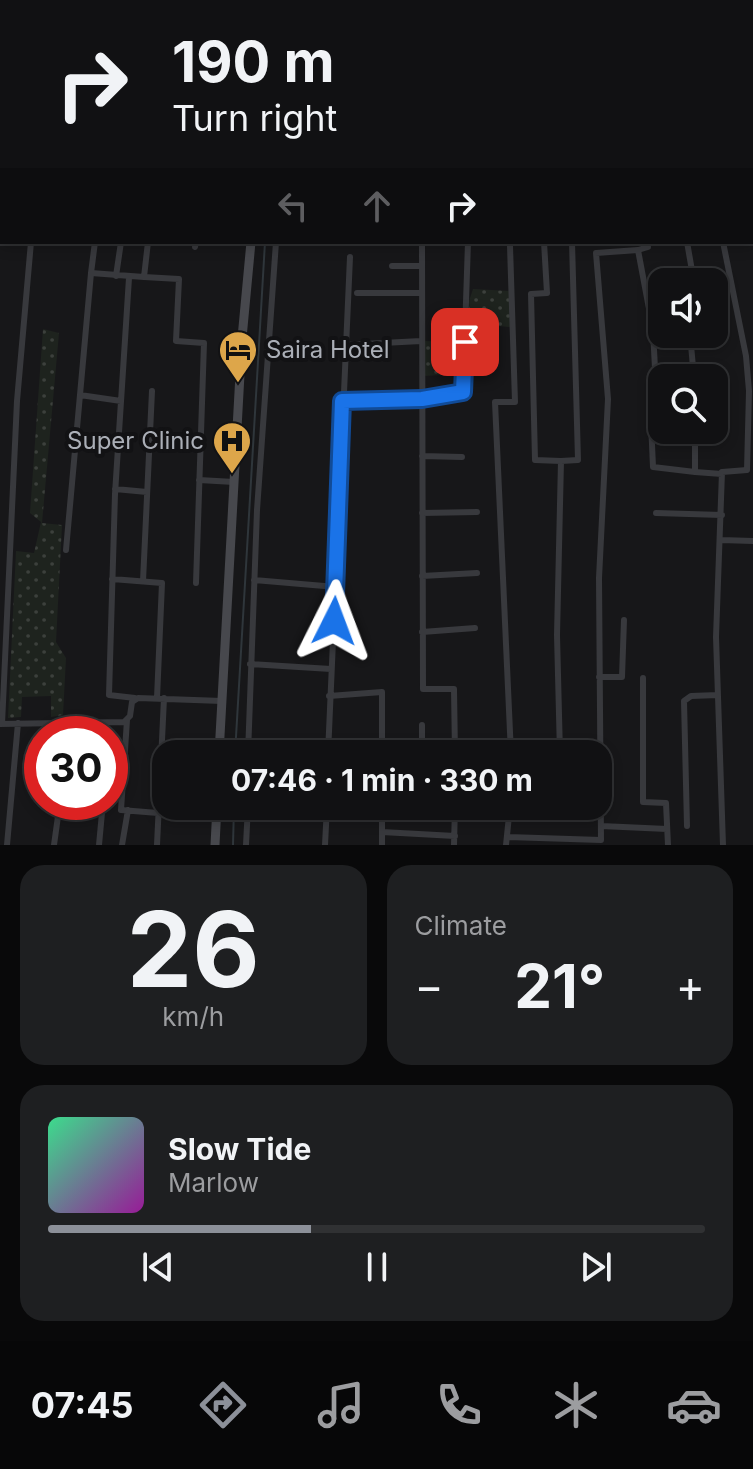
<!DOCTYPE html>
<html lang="en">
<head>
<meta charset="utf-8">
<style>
	:root { --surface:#111113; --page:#1e1f21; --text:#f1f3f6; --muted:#9c9da0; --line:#303133; --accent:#8c9099 }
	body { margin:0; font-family:Inter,sans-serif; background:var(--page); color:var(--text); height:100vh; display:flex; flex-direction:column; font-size:30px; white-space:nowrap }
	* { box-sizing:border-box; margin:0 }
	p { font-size:26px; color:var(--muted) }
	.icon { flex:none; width:44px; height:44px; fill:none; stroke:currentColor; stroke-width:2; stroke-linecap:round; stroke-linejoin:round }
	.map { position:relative; height:845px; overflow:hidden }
	.drawer { display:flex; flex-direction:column; gap:20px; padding:20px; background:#09090a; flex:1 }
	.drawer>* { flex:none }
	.hud { position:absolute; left:0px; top:0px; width:754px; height:244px; box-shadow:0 4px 12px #0003,0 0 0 2px var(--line); background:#111113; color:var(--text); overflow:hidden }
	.buttons { position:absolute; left:648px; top:268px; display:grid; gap:16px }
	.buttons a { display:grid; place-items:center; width:80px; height:80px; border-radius:16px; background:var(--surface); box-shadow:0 4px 12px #0003,0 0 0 2px var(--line); font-size:40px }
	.speed { position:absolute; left:24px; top:716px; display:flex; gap:16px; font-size:40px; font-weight:700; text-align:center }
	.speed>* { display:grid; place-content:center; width:104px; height:104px; border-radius:50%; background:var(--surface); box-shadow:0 4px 12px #0003,0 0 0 2px var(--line); line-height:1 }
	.speed .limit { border:12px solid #d22; background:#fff; color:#111 }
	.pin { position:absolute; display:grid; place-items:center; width:68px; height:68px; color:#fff; margin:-34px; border-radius:16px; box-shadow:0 4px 12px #0006 }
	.me { position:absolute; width:88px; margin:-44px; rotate:3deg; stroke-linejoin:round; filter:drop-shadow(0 0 6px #0008) }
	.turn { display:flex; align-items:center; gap:28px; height:168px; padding:0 40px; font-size:36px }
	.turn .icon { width:104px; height:104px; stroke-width:2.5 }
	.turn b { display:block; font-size:56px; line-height:68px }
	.lanes { display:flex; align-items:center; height:76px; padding:0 40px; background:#0003; justify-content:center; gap:40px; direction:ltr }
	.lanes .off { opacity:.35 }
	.big { font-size:60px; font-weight:700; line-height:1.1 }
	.drawer .tile { flex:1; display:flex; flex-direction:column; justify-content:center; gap:12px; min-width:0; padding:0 28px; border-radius:24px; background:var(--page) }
	.drawer .dial { align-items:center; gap:0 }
	.dial b { font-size:104px; line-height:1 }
	.song { display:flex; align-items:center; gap:24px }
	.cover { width:96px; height:96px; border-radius:12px; background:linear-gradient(135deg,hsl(150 70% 55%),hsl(300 70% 35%)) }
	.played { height:8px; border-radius:4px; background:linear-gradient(90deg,var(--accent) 40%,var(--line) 40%) }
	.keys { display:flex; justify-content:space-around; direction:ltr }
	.heat { display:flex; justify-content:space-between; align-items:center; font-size:44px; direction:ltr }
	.drawer .tiles { flex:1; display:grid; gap:20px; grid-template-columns:1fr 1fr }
	.tile:last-child { grid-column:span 2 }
	.trip { position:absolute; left:152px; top:740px; width:460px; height:80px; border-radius:24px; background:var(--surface); box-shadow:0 4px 12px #0003,0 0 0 2px var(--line); font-weight:700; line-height:80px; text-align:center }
	.menu { display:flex; height:128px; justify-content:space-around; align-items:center; background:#070708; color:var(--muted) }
	.menu .icon { width:56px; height:56px }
	.menu .current { color:var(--accent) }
	.menu b { font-size:36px; color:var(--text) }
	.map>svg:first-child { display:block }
	.green { fill:url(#green-dots) }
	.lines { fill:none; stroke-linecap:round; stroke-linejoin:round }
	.stream { stroke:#2f363b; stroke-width:2 }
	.street { stroke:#38393d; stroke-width:6 }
	.secondary { stroke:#47484d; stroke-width:9 }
	.route-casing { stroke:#114b97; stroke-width:20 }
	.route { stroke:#1a73e8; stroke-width:14 }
	.labels { text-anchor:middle; stroke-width:8; stroke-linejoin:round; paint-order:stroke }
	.poi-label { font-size:24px; fill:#abafb7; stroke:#121214; text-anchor:start }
</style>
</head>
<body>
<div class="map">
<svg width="753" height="845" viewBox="0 0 753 845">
	<defs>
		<pattern id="green-dots" width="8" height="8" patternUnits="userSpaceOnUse" patternTransform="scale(2)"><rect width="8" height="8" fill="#1e231e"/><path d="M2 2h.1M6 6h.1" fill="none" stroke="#3c403c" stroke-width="1.8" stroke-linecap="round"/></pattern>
	</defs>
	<rect width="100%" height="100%" fill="#171719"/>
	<path class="green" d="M473 289 510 291V327L470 324 469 301Z
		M43 329 59 333 42 523 62 525 56 642 66 658 63 715 51 717V696L22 697 21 717 8 718 16 551 34 553 41 522 30 513Z
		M421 341 465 342 464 374 422 376Z"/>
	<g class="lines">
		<path class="stream" d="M752 95H753
			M235 754 265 242
			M233 845 234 806"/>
		<path class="street" d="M141 0 147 2
			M538 0V2
			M577 0V2
			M600 0V2
			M698 0V2
			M740 0 741 2
			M12 2V0
			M51 2V0
			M107 2 108 0
			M171 2V0
			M223 2V0
			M268 2 269 0
			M308 2V0
			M347 2V0
			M385 2V0
			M458 2V0
			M498 2V0
			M752 55 753 60
			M752 108 753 107
			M0 152 2 128
			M752 213 753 221
			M95 242 91 273 144 277 148 242
			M422 242 423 689H454L455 754
			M544 242 547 293 531 294 535 460 561 461
			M687 242 694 282
			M723 242 746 356 749 391 747 470 722 472 716 637 723 845
			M510 246 515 402H495L511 754
			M195 247 196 242
			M638 250 648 247 647 242
			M392 266H421
			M116 276 121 242
			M144 277 179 279 176 341 204 343 196 583
			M129 278 115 494 109 695 135 698
			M357 293H421
			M690 334 694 378
			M344 345 421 341
			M80 395 121 401
			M342 401 422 399 463 392 468 242
			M651 422 653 467 695 472
			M695 430V472L722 474
			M422 456 462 457
			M199 480 234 482
			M115 489 147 492
			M422 513 477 512
			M656 513 722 515
			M721 540 753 541
			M66 550 91 273
			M422 576 477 573
			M112 579 162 583 157 698
			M254 580 336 587
			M143 581 152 391
			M422 632 475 628
			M250 664 331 669
			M599 677H622L624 620
			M643 678V802L666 803 668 845
			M329 696 382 692V754
			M127 720 121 810 158 813
			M0 724 124 722 130 716 132 702 138 698 222 701
			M2 724 17 401 31 242
			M248 754 257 510 276 242
			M328 754 350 257
			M422 754V725
			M560 754 557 635 561 461 578 460 572 242
			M382 806V832L455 836
			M601 826 667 829
			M687 826 684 701 691 696 718 695
			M507 837 601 840 599 578 608 399 596 253 638 250 653 330 656 388H662
			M7 845 18 723
			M54 845 60 802
			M99 845 103 802
			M122 845 128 810
			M157 845 164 698
			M246 845 248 806
			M325 845 327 806
			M382 845V832
			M454 845 455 806
			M506 845 510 806"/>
		<path class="secondary" d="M650 0V2
			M752 90H753
			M219 754 242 338 251 242
			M215 845 217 806"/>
	</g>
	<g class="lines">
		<defs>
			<path id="route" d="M334 621 342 401 422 399 463 392 465 342"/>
		</defs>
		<use href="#route" class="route-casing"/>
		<use href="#route" class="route"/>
	</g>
	<defs>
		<symbol id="hotel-pin" viewBox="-11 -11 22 30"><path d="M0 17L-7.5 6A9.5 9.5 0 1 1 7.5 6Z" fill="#dda64a" stroke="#121214"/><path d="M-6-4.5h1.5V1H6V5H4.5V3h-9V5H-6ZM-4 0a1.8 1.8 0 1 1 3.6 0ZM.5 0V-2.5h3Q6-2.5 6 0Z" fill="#111"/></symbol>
		<symbol id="hospital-pin" viewBox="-11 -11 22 30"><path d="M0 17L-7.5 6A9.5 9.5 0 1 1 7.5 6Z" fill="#dda64a" stroke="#121214"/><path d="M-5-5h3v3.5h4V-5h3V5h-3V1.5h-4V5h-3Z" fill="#111"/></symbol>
	</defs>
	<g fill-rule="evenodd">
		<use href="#hotel-pin" x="216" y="328" width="44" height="60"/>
		<use href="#hospital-pin" x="210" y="419" width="44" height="60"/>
	</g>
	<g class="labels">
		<g class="poi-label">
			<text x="266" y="358">Saira Hotel</text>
			<text x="204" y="449" text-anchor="end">Super Clinic</text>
		</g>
	</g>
</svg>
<div class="buttons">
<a><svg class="icon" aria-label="sound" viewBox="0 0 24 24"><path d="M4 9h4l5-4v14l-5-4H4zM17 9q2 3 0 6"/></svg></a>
<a><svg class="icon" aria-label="search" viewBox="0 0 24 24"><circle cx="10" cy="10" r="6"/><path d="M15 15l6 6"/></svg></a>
</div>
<div class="speed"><div class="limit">30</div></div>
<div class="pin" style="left:465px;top:342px;background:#d93025"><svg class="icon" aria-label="arrive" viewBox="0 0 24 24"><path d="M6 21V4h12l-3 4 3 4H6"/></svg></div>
<svg class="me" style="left:334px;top:621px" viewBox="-20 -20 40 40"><path d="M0-17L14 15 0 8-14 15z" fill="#1a73e8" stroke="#fff" stroke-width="4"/></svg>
<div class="trip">07:46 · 1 min · 330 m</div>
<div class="hud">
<div class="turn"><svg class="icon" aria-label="right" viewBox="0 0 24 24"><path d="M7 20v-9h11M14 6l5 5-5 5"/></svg><div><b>190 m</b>Turn right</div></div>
<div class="lanes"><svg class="icon off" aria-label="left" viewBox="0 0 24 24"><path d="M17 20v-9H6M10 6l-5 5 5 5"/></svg><svg class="icon off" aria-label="ahead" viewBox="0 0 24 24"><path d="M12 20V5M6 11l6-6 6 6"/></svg><svg class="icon" aria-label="right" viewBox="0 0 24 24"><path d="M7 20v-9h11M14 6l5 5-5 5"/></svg></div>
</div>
</div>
<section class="drawer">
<div class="tiles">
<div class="tile dial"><b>26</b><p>km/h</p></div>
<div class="tile"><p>Climate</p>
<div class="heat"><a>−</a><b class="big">21°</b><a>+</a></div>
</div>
<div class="tile">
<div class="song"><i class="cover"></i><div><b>Slow Tide</b><p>Marlow</p></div></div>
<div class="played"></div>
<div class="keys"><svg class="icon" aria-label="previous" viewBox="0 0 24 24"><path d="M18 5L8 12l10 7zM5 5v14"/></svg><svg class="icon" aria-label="pause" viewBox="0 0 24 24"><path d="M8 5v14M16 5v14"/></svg><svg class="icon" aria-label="next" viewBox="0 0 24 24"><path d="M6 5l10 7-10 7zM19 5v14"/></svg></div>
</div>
</div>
</section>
<nav class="menu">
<b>07:45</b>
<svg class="icon current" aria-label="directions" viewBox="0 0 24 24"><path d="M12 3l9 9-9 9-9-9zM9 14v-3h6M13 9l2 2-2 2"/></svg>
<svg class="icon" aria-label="music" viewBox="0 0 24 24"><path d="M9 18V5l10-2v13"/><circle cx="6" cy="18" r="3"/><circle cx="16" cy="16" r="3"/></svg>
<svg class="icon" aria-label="phone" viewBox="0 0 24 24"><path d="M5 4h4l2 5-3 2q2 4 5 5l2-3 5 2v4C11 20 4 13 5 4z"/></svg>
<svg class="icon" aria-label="climate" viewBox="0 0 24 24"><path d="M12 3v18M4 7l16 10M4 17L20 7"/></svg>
<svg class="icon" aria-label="car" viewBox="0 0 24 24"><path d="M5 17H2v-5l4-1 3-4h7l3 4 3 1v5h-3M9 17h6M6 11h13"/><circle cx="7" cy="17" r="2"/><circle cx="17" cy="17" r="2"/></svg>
</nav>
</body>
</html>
